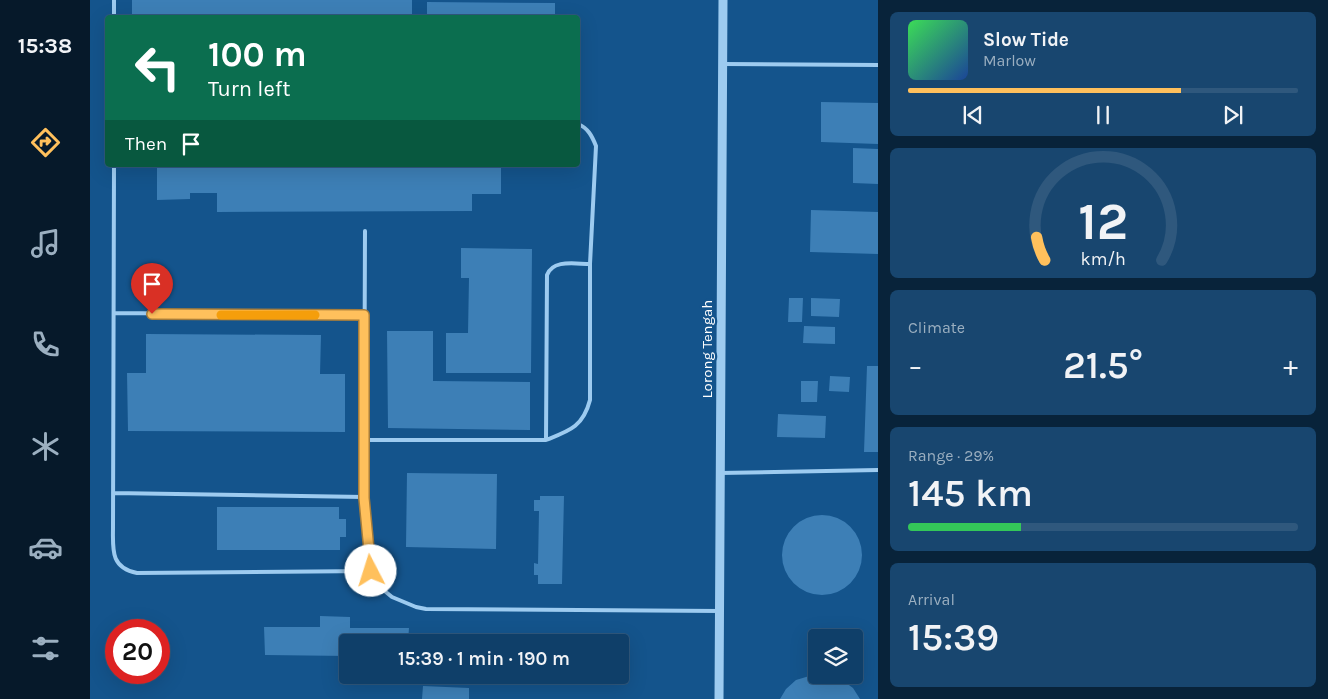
<!DOCTYPE html>
<html lang="en">
<head>
<meta charset="utf-8">
<style>
	:root { --surface:#0f3f69; --page:#18466f; --text:#f1f3f6; --muted:#9bafc0; --line:#2f587d; --accent:#ffc05c }
	body { margin:0; font-family:Karla,sans-serif; background:var(--page); color:var(--text); height:100vh; display:flex; flex-direction:column; font-size:19px; white-space:nowrap }
	* { box-sizing:border-box; margin:0 }
	p { font-size:16px; color:var(--muted) }
	.icon { flex:none; width:28px; height:28px; fill:none; stroke:currentColor; stroke-width:2; stroke-linecap:round; stroke-linejoin:round }
	.map { position:relative; flex:1; overflow:hidden }
	.side { display:flex; flex-direction:column; gap:12px; padding:12px; background:#08233a; width:450px }
	.side>* { flex:none }
	.top-card { position:absolute; left:15px; top:15px; width:475px; height:152px; border-radius:5px; box-shadow:0 5px 20px #0002,0 0 0 1px var(--line); background:#0b6e4f; color:#fff; overflow:hidden }
	.fabs { position:absolute; left:718px; top:629px; display:grid; gap:10px }
	.fabs a { display:grid; place-items:center; width:55px; height:55px; border-radius:5px; background:var(--surface); box-shadow:0 5px 20px #0002,0 0 0 1px var(--line); font-size:25px }
	.speed { position:absolute; left:15px; top:619px; display:flex; gap:10px; font-size:25px; font-weight:700; text-align:center }
	.speed>* { display:grid; place-content:center; width:65px; height:65px; border-radius:50%; background:var(--surface); box-shadow:0 5px 20px #0002,0 0 0 1px var(--line); line-height:1 }
	.speed .limit { border:8px solid #d22; background:#fff; color:#111 }
	.pin { position:absolute; display:grid; place-items:center; width:42px; height:42px; color:#fff; margin:-51px -21px; border-radius:50% 50% 50% 0; rotate:-45deg; box-shadow:0 0 5px #0007 }
	.pin .icon { rotate:45deg }
	.me { position:absolute; width:55px; margin:-28px; rotate:355deg; stroke-linejoin:round; filter:drop-shadow(0 0 4px #0008) }
	.turn { display:flex; align-items:center; gap:18px; height:105px; padding:0 20px; font-size:22px }
	.turn .icon { width:65px; height:65px; stroke-width:2.5 }
	.turn b { display:block; font-size:35px; line-height:42px }
	.then { display:flex; align-items:center; height:48px; padding:0 20px; background:#0003; gap:10px; font-size:19px }
	.big { font-size:38px; font-weight:600; line-height:1.1 }
	.side .tile { flex:1; display:flex; flex-direction:column; justify-content:center; gap:8px; min-width:0; padding:0 18px; border-radius:8px; background:var(--page) }
	.side .dial { align-items:center; gap:0 }
	.dial svg { height:130px; overflow:visible; fill:none; stroke:var(--line); stroke-width:7; stroke-linecap:round; text-anchor:middle }
	.dial text { fill:var(--text); stroke:none }
	.song { display:flex; align-items:center; gap:15px }
	.cover { width:60px; height:60px; border-radius:8px; background:linear-gradient(135deg,hsl(130 70% 55%),hsl(220 70% 35%)) }
	.played { height:5px; border-radius:2px; background:linear-gradient(90deg,var(--accent) 70%,var(--line) 70%) }
	.keys { display:flex; justify-content:space-around; direction:ltr }
	.heat { display:flex; justify-content:space-between; align-items:center; font-size:28px; direction:ltr }
	.charge { height:8px; border-radius:4px; background:linear-gradient(90deg,#34c759 29%,var(--line) 0) }
	.trip { position:absolute; left:249px; top:634px; width:290px; height:50px; border-radius:5px; background:var(--surface); box-shadow:0 5px 20px #0002,0 0 0 1px var(--line); font-weight:600; line-height:50px; text-align:center }
	main { display:flex; flex:1; min-height:0 }
	.dock { display:flex; flex-direction:column; width:90px; justify-content:space-around; align-items:center; background:#06192a; color:var(--muted) }
	.dock .icon { width:35px; height:35px }
	.dock .current { color:var(--accent) }
	.dock b { font-size:22px; color:var(--text) }
	.map>svg:first-child { display:block }
	.building { fill:#3d7fb6 }
	.lines { fill:none; stroke-linecap:round; stroke-linejoin:round }
	.service { stroke:#9dcbf0; stroke-width:4 }
	.tertiary { stroke:#9dcbf0; stroke-width:9 }
	.route-casing { stroke:#a67d3c; stroke-width:12 }
	.route { stroke:#ffc05c; stroke-width:9 }
	.slow { stroke:#f59e0b; stroke-width:9 }
	.labels { text-anchor:middle; stroke-width:4.5; stroke-linejoin:round; paint-order:stroke }
	.street-label { font-size:15px; fill:#fff; stroke:#14548c }
</style>
</head>
<body>
<main>
<nav class="dock">
<b>15:38</b>
<svg class="icon current" aria-label="directions" viewBox="0 0 24 24"><path d="M12 3l9 9-9 9-9-9zM9 14v-3h6M13 9l2 2-2 2"/></svg>
<svg class="icon" aria-label="music" viewBox="0 0 24 24"><path d="M9 18V5l10-2v13"/><circle cx="6" cy="18" r="3"/><circle cx="16" cy="16" r="3"/></svg>
<svg class="icon" aria-label="phone" viewBox="0 0 24 24"><path d="M5 4h4l2 5-3 2q2 4 5 5l2-3 5 2v4C11 20 4 13 5 4z"/></svg>
<svg class="icon" aria-label="climate" viewBox="0 0 24 24"><path d="M12 3v18M4 7l16 10M4 17L20 7"/></svg>
<svg class="icon" aria-label="car" viewBox="0 0 24 24"><path d="M5 17H2v-5l4-1 3-4h7l3 4 3 1v5h-3M9 17h6M6 11h13"/><circle cx="7" cy="17" r="2"/><circle cx="17" cy="17" r="2"/></svg>
<svg class="icon" aria-label="filters" viewBox="0 0 24 24"><path d="M4 7h16M4 17h16"/><circle cx="9" cy="7" r="2"/><circle cx="15" cy="17" r="2"/></svg>
</nav>
<div class="map">
<svg width="788" height="699" viewBox="0 0 788 699">
	<rect width="100%" height="100%" fill="#14548c"/>
	<path class="building" d="M42 0H322V18H42Z
		M337 2 465 3V18H337Z
		M731 102 788 103V144L731 142Z
		M763 148 788 149V184L763 183Z
		M67 165H411V194H382V211L127 212V193H100V199L67 200Z
		M721 210 788 212V254L720 252Z
		M371 248 442 249 441 373H356V333H378L379 278H371Z
		M699 298H713L712 322H698Z
		M721 298 750 299 749 317 721 316Z
		M714 326 745 327V344L713 343Z
		M297 331H343V381L440 382V430L298 428Z
		M56 334 231 335 230 374H255V432L38 431 37 373H56Z
		M777 366H788V452H774Z
		M740 376 760 377 759 392 739 391Z
		M711 381H728L727 402H711Z
		M688 414 736 416 735 438 687 437Z
		M317 473 407 474 406 549 316 547Z
		M450 496H474L472 584H448V575H444V563L448 564 449 511H444V500H450Z
		M127 507H249V519H256V537H250V550H127Z
		M692 555a40 40 0 1 1 80 0a40 40 0 1 1-80 0Z
		M230 616 260 617V628H319L318 642H258V656L175 655 174 627H230Z
		M726 674V675H740L752 680 763 688 770 699H690L696 689 706 680Z
		M333 686 379 688V699H332Z"/>
	<g class="lines">
		<path class="service" d="M24 0V18
			M633 64 788 65
			M24 165 23 527C23 549 20 568 47 573L281 571
			M275 231 274 497 281 571 291 588 302 597 326 607 336 609 630 611
			M24 313 274 315
			M274 440H456C479 431 493 427 500 400V264
			M456 440 457 275C463 259 485 264 500 264L506 146C502 136 498 128 488 124
			M630 473 788 470
			M23 493 274 497"/>
		<path class="tertiary" d="M629 699 633 0"/>
	</g>
	<g class="lines">
		<defs>
			<path id="route" d="M62 314 274 315V498L281 571"/>
		</defs>
		<use href="#route" class="route-casing"/>
		<use href="#route" class="route"/>
		<path class="slow" d="M131 315H225"/>
	</g>
	<g class="labels">
		<g class="street-label">
			<text transform="translate(617 349) rotate(-90)" y="5">Lorong Tengah</text>
		</g>
	</g>
</svg>
<div class="fabs">
<a><svg class="icon" aria-label="layers" viewBox="0 0 24 24"><path d="M12 4l9 5-9 5-9-5zM3 14l9 5 9-5"/></svg></a>
</div>
<div class="speed"><div class="limit">20</div></div>
<div class="pin" style="left:62px;top:314px;background:#d93025"><svg class="icon" aria-label="arrive" viewBox="0 0 24 24"><path d="M6 21V4h12l-3 4 3 4H6"/></svg></div>
<svg class="me" style="left:281px;top:571px" viewBox="-20 -20 40 40"><circle r="19" fill="#fff"/><path d="M0-13L10 11 0 6-10 11z" fill="#ffc05c"/></svg>
<div class="trip">15:39 · 1 min · 190 m</div>
<div class="top-card">
<div class="turn"><svg class="icon" aria-label="left" viewBox="0 0 24 24"><path d="M17 20v-9H6M10 6l-5 5 5 5"/></svg><div><b>100 m</b>Turn left</div></div>
<div class="then">Then<svg class="icon" aria-label="arrive" viewBox="0 0 24 24"><path d="M6 21V4h12l-3 4 3 4H6"/></svg></div>
</div>
</div>
<section class="side">
<div class="tile">
<div class="song"><i class="cover"></i><div><b>Slow Tide</b><p>Marlow</p></div></div>
<div class="played"></div>
<div class="keys"><svg class="icon" aria-label="previous" viewBox="0 0 24 24"><path d="M18 5L8 12l10 7zM5 5v14"/></svg><svg class="icon" aria-label="pause" viewBox="0 0 24 24"><path d="M8 5v14M16 5v14"/></svg><svg class="icon" aria-label="next" viewBox="0 0 24 24"><path d="M6 5l10 7-10 7zM19 5v14"/></svg></div>
</div>
<div class="tile dial"><svg viewBox="0 0 100 80">
<path d="M14 69A42 42 0 1 1 86 69"/>
<path d="M14 69A42 42 0 0 1 9 55" stroke="#ffc05c"/>
<text x="50" y="56" font-size="32" font-weight="700">12</text>
<text x="50" y="72" font-size="11">km/h</text>
</svg></div>
<div class="tile"><p>Climate</p>
<div class="heat"><a>−</a><b class="big">21.5°</b><a>+</a></div>
</div>
<div class="tile"><p>Range · 29%</p><b class="big">145 km</b><div class="charge"></div></div>
<div class="tile"><p>Arrival</p><b class="big">15:39</b></div>
</section>
</main>
</body>
</html>
